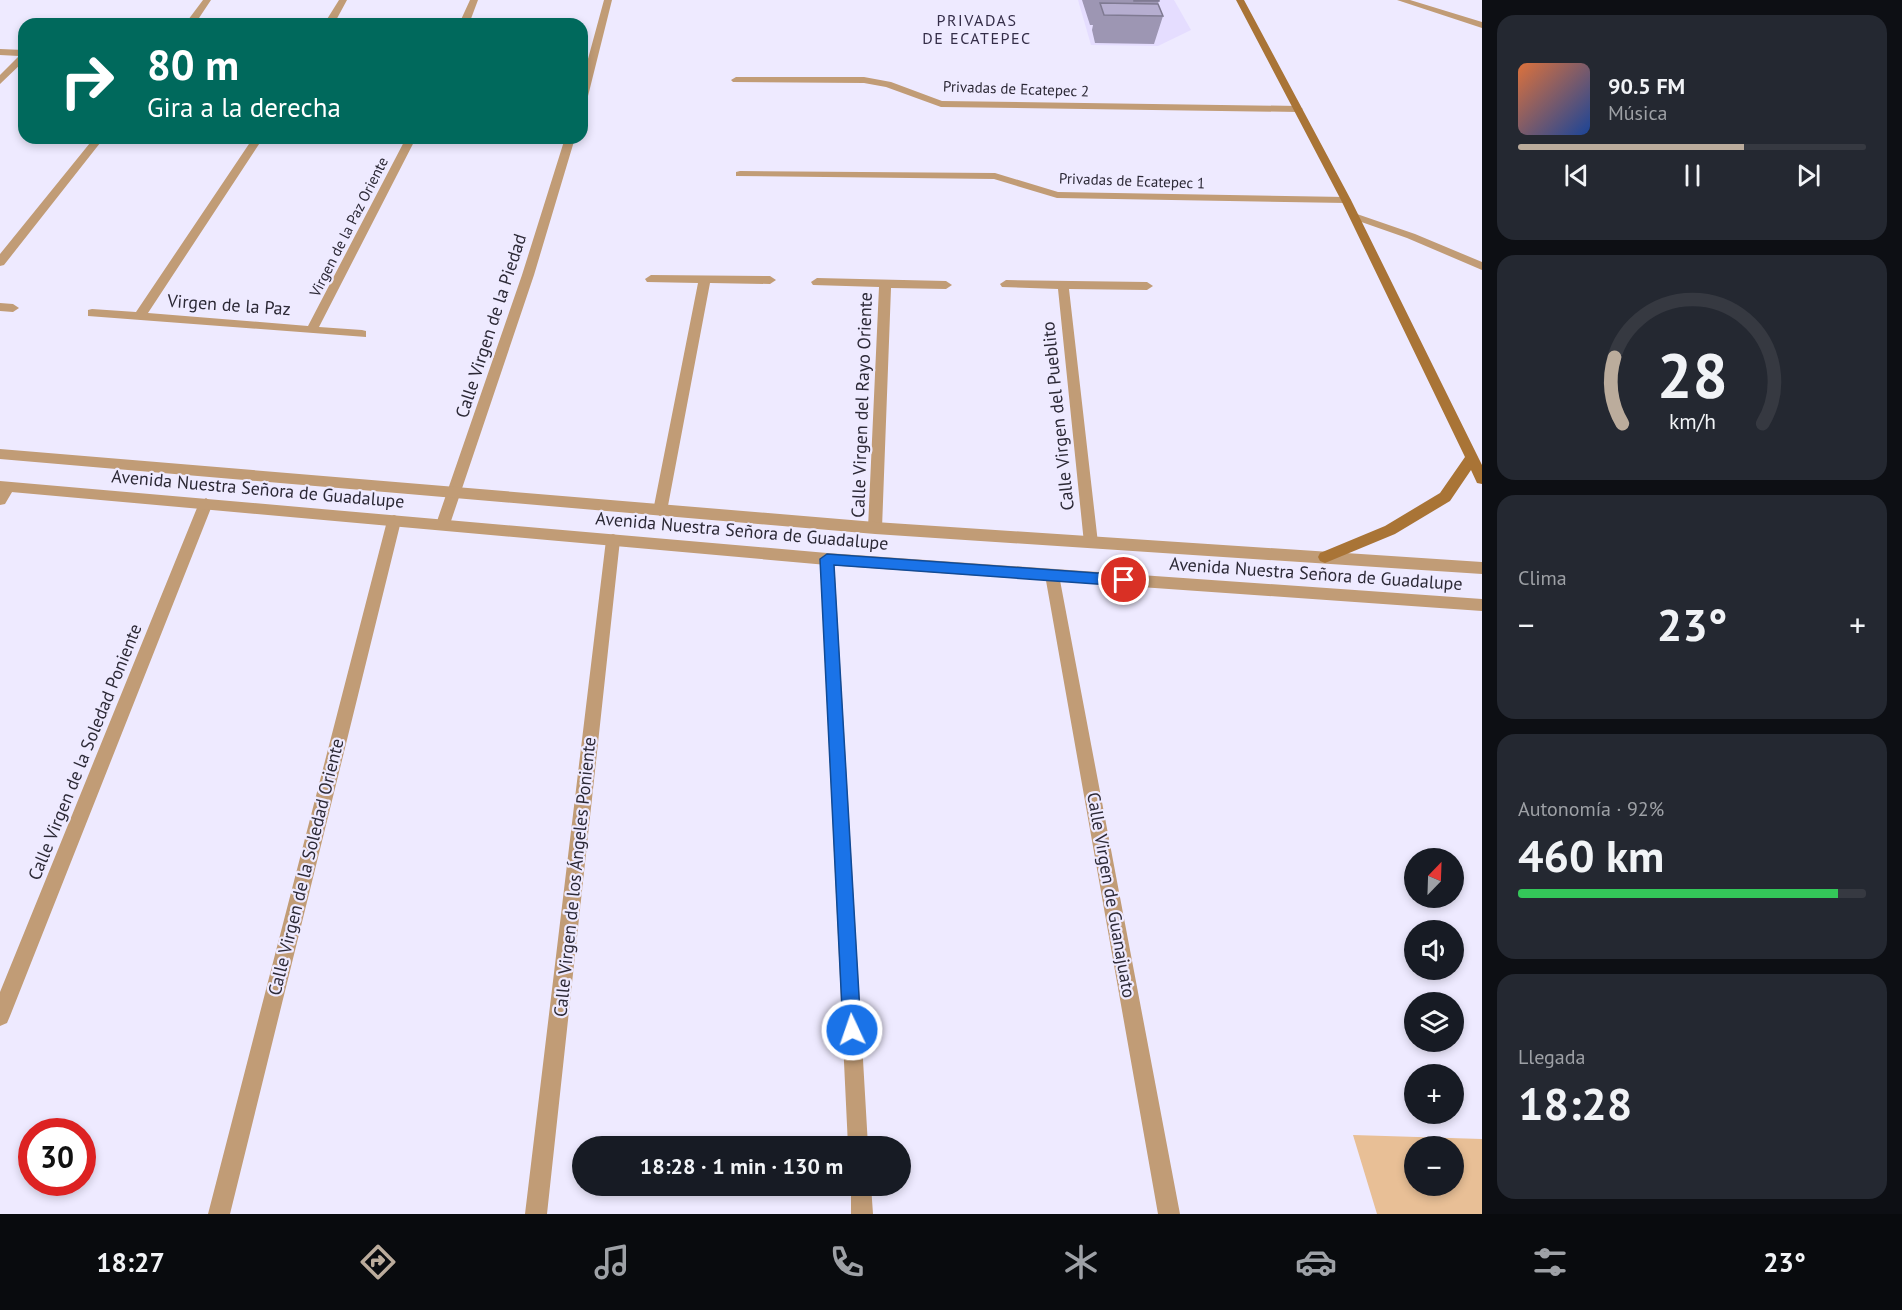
<!DOCTYPE html>
<html lang="es">
<head>
<meta charset="utf-8">
<style>
	:root { --surface:#171b24; --page:#242831; --text:#f1f3f6; --muted:#9ea1a6; --line:#363941; --accent:#bbac9c }
	body { margin:0; font-family:"PT Sans",sans-serif; background:var(--page); color:var(--text); height:100vh; display:flex; flex-direction:column; font-size:22px; white-space:nowrap }
	* { box-sizing:border-box; margin:0 }
	p { font-size:20px; color:var(--muted) }
	.icon { flex:none; width:33px; height:33px; fill:none; stroke:currentColor; stroke-width:2; stroke-linecap:round; stroke-linejoin:round }
	.map { position:relative; flex:1; overflow:hidden }
	.drawer { display:flex; flex-direction:column; gap:15px; padding:15px; background:#0d0f14; width:420px }
	.drawer>* { flex:none }
	.banner { position:absolute; left:18px; top:18px; width:570px; height:126px; border-radius:18px; box-shadow:0 3px 9px #0003; background:#00695c; color:#fff; overflow:hidden }
	.needle { width:39px; rotate:23deg }
	.controls { position:absolute; left:1404px; top:848px; display:grid; gap:12px }
	.controls a { display:grid; place-items:center; width:60px; height:60px; border-radius:50%; background:var(--surface); box-shadow:0 3px 9px #0003; font-size:30px }
	.speed { position:absolute; left:18px; top:1118px; display:flex; gap:12px; font-size:30px; font-weight:700; text-align:center }
	.speed>* { display:grid; place-content:center; width:78px; height:78px; border-radius:50%; background:var(--surface); box-shadow:0 3px 9px #0003; line-height:1 }
	.speed .limit { border:9px solid #d22; background:#fff; color:#111 }
	.pin { position:absolute; display:grid; place-items:center; width:51px; height:51px; color:#fff; margin:-26px; border:3px solid #fff; border-radius:50%; box-shadow:0 2px 6px #0007 }
	.me { position:absolute; width:66px; margin:-33px; rotate:357deg; stroke-linejoin:round; filter:drop-shadow(0 0 4px #0008) }
	.turn { display:flex; align-items:center; gap:21px; height:126px; padding:0 30px; font-size:27px }
	.turn .icon { width:78px; height:78px; stroke-width:2.5 }
	.turn b { display:block; font-size:42px; line-height:51px }
	.big { font-size:45px; font-weight:700; line-height:1.1 }
	.drawer .tile { flex:1; display:flex; flex-direction:column; justify-content:center; gap:9px; min-width:0; padding:0 21px; border-radius:18px; background:var(--page) }
	.drawer .dial { align-items:center; gap:0 }
	.dial svg { height:156px; overflow:visible; fill:none; stroke:var(--line); stroke-width:7; stroke-linecap:round; text-anchor:middle }
	.dial text { fill:var(--text); stroke:none }
	.song { display:flex; align-items:center; gap:18px }
	.cover { width:72px; height:72px; border-radius:9px; background:linear-gradient(135deg,hsl(20 70% 55%),hsl(220 70% 35%)) }
	.played { height:6px; border-radius:3px; background:linear-gradient(90deg,var(--accent) 65%,var(--line) 65%) }
	.keys { display:flex; justify-content:space-around; direction:ltr }
	.heat { display:flex; justify-content:space-between; align-items:center; font-size:33px; direction:ltr }
	.charge { height:9px; border-radius:4px; background:linear-gradient(90deg,#34c759 92%,var(--line) 0) }
	.trip { position:absolute; left:572px; top:1136px; width:339px; height:60px; border-radius:30px; background:var(--surface); box-shadow:0 3px 9px #0003; font-weight:700; line-height:60px; text-align:center }
	.menu { display:flex; height:96px; justify-content:space-around; align-items:center; background:#090b0e; color:var(--muted) }
	.menu .icon { width:42px; height:42px }
	.menu .on { color:var(--accent) }
	.menu b { font-size:27px; color:var(--text) }
	main { display:flex; flex:1; min-height:0 }
	.map>svg:first-child { display:block }
	.built { fill:#e5ddff }
	.green { fill:#e8bf96; fill-rule:evenodd }
	.lines { fill:none; stroke-linecap:round; stroke-linejoin:round }
	.minor { fill:#c19c76; fill-rule:evenodd }
	.tertiary { fill:#c19c76; fill-rule:evenodd }
	.secondary { fill:#a97436; fill-rule:evenodd }
	.wall { fill:#9d96b3 }
	.building { fill:#b6aed0; stroke:#7f7a92; stroke-width:1.5 }
	.route { fill:#1a73e8; stroke:#114b97; stroke-width:1.5 }
	.labels { text-anchor:middle; stroke-width:4.5; stroke-linejoin:round; paint-order:stroke }
	.far-street-label { font-size:15px; fill:#2c2936; stroke:#eeeaff }
	.far-neighbourhood-label { font-size:16px; letter-spacing:1.5px; fill:#342d48; stroke:#eeeaff }
	.street-label { font-size:18px; fill:#2c2936; stroke:#eeeaff }
</style>
</head>
<body>
<main>
<div class="map">
<svg width="1482" height="1214" viewBox="0 0 1482 1214">
	<rect width="100%" height="100%" fill="#eeeaff"/>
	<path class="built" d="M1078 0H1174L1191 30 1158 46 1091 45Z"/>
	<path class="green" d="M1353 1135 1482 1139V1214H1377ZM1414 1146H1454V1185H1414Z"/>
	<g class="lines">
		<path class="minor" d="M203 0H211L195 24H185Z
			M339 0H347L334 24H324Z
			M470 0H478L469 24H459Z
			M604 0H612L587 100 582 103V81Z
			M1397 0H1410L1482 22V28Z
			M0 49 24 50V61L0 84V75L19 56 0 55Z
			M736 77H864L891 82 942 101 1298 106 1303 109 1298 112 941 107 886 87 864 83 733 82 731 80Z
			M94 138H104L4 265 0 266V254Z
			M253 138H263L148 313 308 326 406 138H416L319 327 362 330 366 331V337L88 316V310L92 309 136 312Z
			M565 138H575L534 275 450 524 448 528H438L436 524 522 275Z
			M740 171 995 173 1058 192 1346 197 1351 200 1346 203 1057 198 994 179 736 176V172Z
			M1354 213 1415 234 1482 262V270L1407 238 1350 218V214Z
			M651 275 770 276 776 280 770 284 710 283 667 511 660 516 653 511 698 283 647 282 645 279Z
			M817 278 946 281 952 285 946 289 891 288 882 528 880 532H870L868 528 879 287 813 285 811 282Z
			M1006 280 1147 282 1153 286 1147 290 1069 289 1098 543 1096 547H1086L1084 543 1058 289 1002 287 1000 284Z
			M0 303 13 304 19 308 13 312 0 311Z
			M8 482 15 487 5 504 0 505V488L3 483Z
			M206 498 213 503 10 1016 7 1023 0 1026V992L199 503Z
			M394 515 399 517 401 521 230 1214H208L387 521 389 517Z
			M613 534 618 536 620 540 547 1214H525L606 540 608 536Z
			M827 553 832 555 834 559 868 1146H848L820 559 822 555Z
			M1052 569 1057 571 1059 575 1180 1214H1158L1045 575 1047 571Z
			M851 1185H871L873 1214H851Z"/>
		<path class="tertiary" d="M0 449 875 522 1482 562V574L875 534 0 459Z
			M0 481 827 553 1482 599V611L827 565 0 491Z"/>
		<path class="secondary" d="M1236 0H1244L1351 200 1482 465V484L1477 483 1471 470 1450 501 1395 534 1325 563 1320 561 1318 557 1320 553 1385 526 1440 493 1465 457 1341 200Z"/>
	</g>
	<path class="wall" d="M1082 0H1159L1158 4 1163 16 1154 44 1095 43 1092 30 1093 25H1090Z"/>
	<path class="building" d="M1134 0H1159V1H1134Z
		M1100 3 1158 4 1163 16 1104 15Z"/>
	<path class="route" d="M827 554 1124 575 1130 580 1124 586 834 565 861 1030 858 1037 852 1039 846 1037 843 1030 820 559Z"/>
	<g class="labels">
		<g class="far-street-label">
			<text transform="translate(1016 89) rotate(2)" y="5">Privadas de Ecatepec 2</text>
			<text transform="translate(1132 181) rotate(2)" y="5">Privadas de Ecatepec 1</text>
			<text transform="translate(349 227) rotate(-63)" y="5">Virgen de la Paz Oriente</text>
		</g>
		<g class="far-neighbourhood-label">
			<text x="977" y="26">PRIVADAS<tspan x="977" dy="18">DE ECATEPEC</tspan></text>
		</g>
		<g class="street-label">
			<text transform="translate(229 305) rotate(4)" y="6">Virgen de la Paz</text>
			<text transform="translate(491 326) rotate(-72)" y="6">Calle Virgen de la Piedad</text>
			<text transform="translate(862 405) rotate(-88)" y="6">Calle Virgen del Rayo Oriente</text>
			<text transform="translate(1058 416) rotate(-96)" y="6">Calle Virgen del Pueblito</text>
			<text transform="translate(258 489) rotate(5)" y="6">Avenida Nuestra Señora de Guadalupe</text>
			<text transform="translate(742 531) rotate(5)" y="6">Avenida Nuestra Señora de Guadalupe</text>
			<text transform="translate(1316 574) rotate(4)" y="6">Avenida Nuestra Señora de Guadalupe</text>
			<text transform="translate(85 752) rotate(-68)" y="6">Calle Virgen de la Soledad Poniente</text>
			<text transform="translate(306 867) rotate(-76)" y="6">Calle Virgen de la Soledad Oriente</text>
			<text transform="translate(575 877) rotate(-84)" y="6">Calle Virgen de los Ángeles Poniente</text>
			<text transform="translate(1111 895) rotate(80)" y="6">Calle Virgen de Guanajuato</text>
		</g>
	</g>
</svg>
<div class="controls">
<a><svg class="needle" viewBox="-14 -14 28 28"><path d="M0-13l5 13h-10z" fill="#e53935"/><path d="M0 13l5-13h-10z" fill="#9ea1a6"/></svg></a>
<a><svg class="icon" aria-label="sound" viewBox="0 0 24 24"><path d="M4 9h4l5-4v14l-5-4H4zM17 9q2 3 0 6"/></svg></a>
<a><svg class="icon" aria-label="layers" viewBox="0 0 24 24"><path d="M12 4l9 5-9 5-9-5zM3 14l9 5 9-5"/></svg></a>
<a>+</a>
<a>−</a>
</div>
<div class="speed"><div class="limit">30</div></div>
<div class="pin" style="left:1124px;top:580px;background:#d93025"><svg class="icon" aria-label="arrive" viewBox="0 0 24 24"><path d="M6 21V4h12l-3 4 3 4H6"/></svg></div>
<svg class="me" style="left:852px;top:1030px" viewBox="-20 -20 40 40"><circle r="17" fill="#1a73e8" stroke="#fff" stroke-width="3"/><path d="M0-11L8 9 0 5-8 9z" fill="#fff"/></svg>
<div class="trip">18:28 · 1 min · 130 m</div>
<div class="banner">
<div class="turn"><svg class="icon" aria-label="right" viewBox="0 0 24 24"><path d="M7 20v-9h11M14 6l5 5-5 5"/></svg><div><b>80 m</b>Gira a la derecha</div></div>
</div>
</div>
<section class="drawer">
<div class="tile">
<div class="song"><i class="cover"></i><div><b>90.5 FM</b><p>Música</p></div></div>
<div class="played"></div>
<div class="keys"><svg class="icon" aria-label="previous" viewBox="0 0 24 24"><path d="M18 5L8 12l10 7zM5 5v14"/></svg><svg class="icon" aria-label="pause" viewBox="0 0 24 24"><path d="M8 5v14M16 5v14"/></svg><svg class="icon" aria-label="next" viewBox="0 0 24 24"><path d="M6 5l10 7-10 7zM19 5v14"/></svg></div>
</div>
<div class="tile dial"><svg viewBox="0 0 100 80">
<path d="M14 69A42 42 0 1 1 86 69"/>
<path d="M14 69A42 42 0 0 1 10 35" stroke="#bbac9c"/>
<text x="50" y="56" font-size="32" font-weight="700">28</text>
<text x="50" y="72" font-size="11">km/h</text>
</svg></div>
<div class="tile"><p>Clima</p>
<div class="heat"><a>−</a><b class="big">23°</b><a>+</a></div>
</div>
<div class="tile"><p>Autonomía · 92%</p><b class="big">460 km</b><div class="charge"></div></div>
<div class="tile"><p>Llegada</p><b class="big">18:28</b></div>
</section>
</main>
<nav class="menu">
<b>18:27</b>
<svg class="icon on" aria-label="directions" viewBox="0 0 24 24"><path d="M12 3l9 9-9 9-9-9zM9 14v-3h6M13 9l2 2-2 2"/></svg>
<svg class="icon" aria-label="music" viewBox="0 0 24 24"><path d="M9 18V5l10-2v13"/><circle cx="6" cy="18" r="3"/><circle cx="16" cy="16" r="3"/></svg>
<svg class="icon" aria-label="phone" viewBox="0 0 24 24"><path d="M5 4h4l2 5-3 2q2 4 5 5l2-3 5 2v4C11 20 4 13 5 4z"/></svg>
<svg class="icon" aria-label="climate" viewBox="0 0 24 24"><path d="M12 3v18M4 7l16 10M4 17L20 7"/></svg>
<svg class="icon" aria-label="car" viewBox="0 0 24 24"><path d="M5 17H2v-5l4-1 3-4h7l3 4 3 1v5h-3M9 17h6M6 11h13"/><circle cx="7" cy="17" r="2"/><circle cx="17" cy="17" r="2"/></svg>
<svg class="icon" aria-label="filters" viewBox="0 0 24 24"><path d="M4 7h16M4 17h16"/><circle cx="9" cy="7" r="2"/><circle cx="15" cy="17" r="2"/></svg>
<b>23°</b>
</nav>
</body>
</html>
